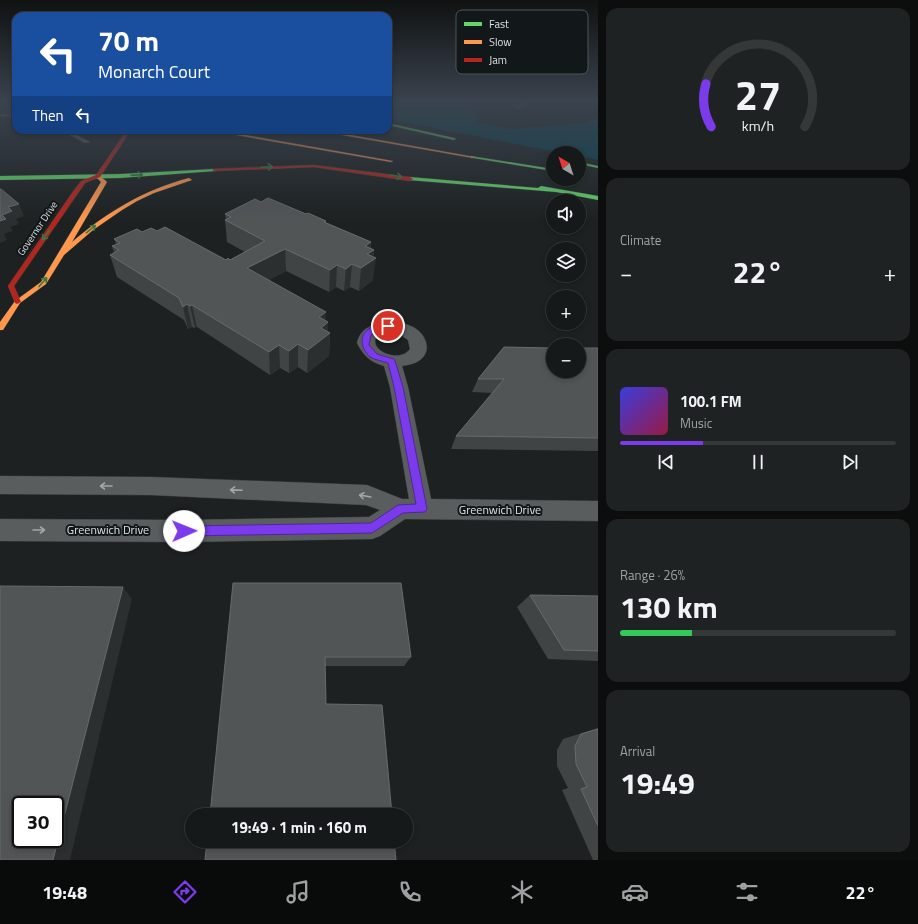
<!DOCTYPE html>
<html lang="en">
<head>
<meta charset="utf-8">
<style>
	:root { --surface:#161919; --page:#1f2222; --text:#f1f3f6; --muted:#9ea0a2; --line:#353838; --accent:#7c3aed }
	body { margin:0; font-family:"Titillium Web",sans-serif; background:var(--page); color:var(--text); height:100vh; display:flex; flex-direction:column; font-size:15px; white-space:nowrap }
	* { box-sizing:border-box; margin:0 }
	p { font-size:13px; color:var(--muted) }
	.icon { flex:none; width:22px; height:22px; fill:none; stroke:currentColor; stroke-width:2; stroke-linecap:round; stroke-linejoin:round }
	.map { position:relative; flex:1; overflow:hidden }
	.side { display:flex; flex-direction:column; gap:8px; padding:8px; background:#0c0e0e; width:320px }
	.side>* { flex:none }
	.hud { position:absolute; left:12px; top:12px; width:380px; height:122px; border-radius:12px; box-shadow:0 2px 6px #0003,0 0 0 1px var(--line); background:#1a4fa0; color:#fff; overflow:hidden }
	.needle { width:26px; rotate:321deg }
	.tools { position:absolute; left:546px; top:146px; display:grid; gap:8px }
	.tools a { display:grid; place-items:center; width:40px; height:40px; border-radius:50%; background:var(--surface); box-shadow:0 2px 6px #0003,0 0 0 1px var(--line); font-size:20px }
	.speed { position:absolute; left:12px; top:796px; display:flex; gap:8px; font-size:20px; font-weight:700; text-align:center }
	.speed>* { display:grid; place-content:center; width:52px; height:52px; border-radius:50%; background:var(--surface); box-shadow:0 2px 6px #0003,0 0 0 1px var(--line); line-height:1 }
	.speed .limit { border:2px solid #111; border-radius:6px; background:#fff; color:#111 }
	.pin { position:absolute; display:grid; place-items:center; width:34px; height:34px; color:#fff; margin:-17px; border:2px solid #fff; border-radius:50%; box-shadow:0 1px 4px #0007 }
	.me { position:absolute; width:44px; margin:-22px; rotate:89deg; stroke-linejoin:round; filter:drop-shadow(0 0 3px #0008) }
	.turn { display:flex; align-items:center; gap:14px; height:84px; padding:0 20px; font-size:18px }
	.turn .icon { width:52px; height:52px; stroke-width:2.5 }
	.turn b { display:block; font-size:28px; line-height:34px }
	.then { display:flex; align-items:center; height:38px; padding:0 20px; background:#0003; gap:8px; font-size:15px }
	.big { font-size:30px; font-weight:700; line-height:1.1 }
	.side .card { flex:1; display:flex; flex-direction:column; justify-content:center; gap:6px; min-width:0; padding:0 14px; border-radius:12px; background:var(--page) }
	.side .dial { align-items:center; gap:0 }
	.dial svg { height:104px; overflow:visible; fill:none; stroke:var(--line); stroke-width:7; stroke-linecap:round; text-anchor:middle }
	.dial text { fill:var(--text); stroke:none }
	.song { display:flex; align-items:center; gap:12px }
	.cover { width:48px; height:48px; border-radius:6px; background:linear-gradient(135deg,hsl(240 70% 55%),hsl(340 70% 35%)) }
	.played { height:4px; border-radius:2px; background:linear-gradient(90deg,var(--accent) 30%,var(--line) 30%) }
	.keys { display:flex; justify-content:space-around; direction:ltr }
	.heat { display:flex; justify-content:space-between; align-items:center; font-size:22px; direction:ltr }
	.charge { height:6px; border-radius:3px; background:linear-gradient(90deg,#34c759 26%,var(--line) 0) }
	.trip { position:absolute; left:185px; top:808px; width:228px; height:40px; border-radius:20px; background:var(--surface); box-shadow:0 2px 6px #0003,0 0 0 1px var(--line); font-weight:700; line-height:40px; text-align:center }
	.dock { display:flex; height:64px; justify-content:space-around; align-items:center; background:#090a0a; color:var(--muted) }
	.dock .icon { width:28px; height:28px }
	.dock .active { color:var(--accent) }
	.dock b { font-size:18px; color:var(--text) }
	main { display:flex; flex:1; min-height:0 }
	.map>svg:first-child { display:block }
	.green { fill:#04434f }
	.lines { fill:none; stroke-linecap:round; stroke-linejoin:round }
	.lane-casing { stroke:#3a3d3e; stroke-width:1 }
	.street-casing { stroke:#3a3d3e; stroke-width:1 }
	.fast-casing { stroke:#3a3d3e; stroke-width:1 }
	.slow-casing { stroke:#3a3d3e; stroke-width:1 }
	.jam-casing { stroke:#3a3d3e; stroke-width:1 }
	.lane { fill:#5a5d5e; fill-rule:evenodd }
	.street { fill:#5a5d5e; fill-rule:evenodd }
	.fast { fill:#63d668; fill-rule:evenodd }
	.slow { fill:#ff974d; fill-rule:evenodd }
	.jam { fill:#b3261e; fill-rule:evenodd }
	.wall { fill:#414445 }
	.shaded-wall { fill:#2b2f2f }
	.building { fill:#525556; stroke:#676b6c; fill-rule:evenodd }
	.oneway { stroke:#3a7741 }
	.oneway2 { stroke:#a2a6a7 }
	.route { fill:#7c3aed; stroke:#51269a }
	.labels { text-anchor:middle; stroke-width:4; stroke-linejoin:round; paint-order:stroke }
	.far-street-label { font-size:10px; fill:#dde1e2; stroke:#12181a }
	.street-label { font-size:12px; fill:#dde1e2; stroke:#12181a }
	.key { fill:#12181a; stroke:#4f5456; stroke-width:1 }
	.key-label { font-size:11px; fill:#dde1e2 }
</style>
</head>
<body>
<main>
<div class="map">
<svg width="598" height="860" viewBox="0 0 598 860">
	<rect width="100%" height="100%" fill="#1d2121"/>
	<path class="green" d="M388 101H460L472 107 479 123 511 129 584 123 598 118V160L579 156V153H562L388 119Z"/>
	<g class="lines">
		<defs>
			<path id="lane" d="M520 101H524L520 109H516Z
				M0 114 16 115V117L0 116Z
				M61 130H67L90 142 85 143Z"/>
			<path id="street" d="M388 321C396 322 405 323 413 327 425 333 433 350 420 360 415 364 407 365 402 366L408 387 431 499 598 501V521L405 519 380 536 372 539 184 542 0 541V519L184 520 369 517 380 510 366 505 151 495 0 494V476L151 477 367 485 402 499H409L390 387 384 366C370 362 363 355 357 343 361 326 374 325 388 321ZM388 331 398 333 408 340 410 349C396 368 354 341 388 331Z"/>
			<path id="fast" d="M388 123 454 138 456 139 454 140 388 125Z
				M471 156 553 169V171L473 158H471Z
				M579 162 598 166V168L579 164Z
				M214 169 216 170V171L120 178 0 180V176L120 174Z
				M410 177 538 188 541 186 598 196V200L556 192 408 180 407 179Z"/>
			<path id="slow" d="M207 130H217L393 161 391 162Z
				M313 130H323L475 157 473 158Z
				M98 174 107 182 72 242C107 212 144 190 189 178L192 180 154 193 137 201 122 210 93 230 64 255 46 284 20 303 3 330H0V322L15 301 41 282 101 182 95 176Z"/>
			<path id="jam" d="M127 130H131L100 177 85 183 14 286 21 302 17 304 15 303 8 286 74 190 81 181 96 175Z
				M314 165 410 177 413 179 410 181 314 167 214 171 212 170 214 169Z"/>
		</defs>
		<use href="#lane" class="lane-casing"/>
		<use href="#street" class="street-casing"/>
		<use href="#fast" class="fast-casing"/>
		<use href="#slow" class="slow-casing"/>
		<use href="#jam" class="jam-casing"/>
		<use href="#lane" class="lane"/>
		<use href="#street" class="street"/>
		<use href="#fast" class="fast"/>
		<use href="#slow" class="slow"/>
		<use href="#jam" class="jam"/>
	</g>
	<path class="wall" d="M261 202 326 221V223L371 242V248L374 250 373 257V280L359 291 350 287 344 291 336 287 329 292 286 271 269 280 326 320 328 332 330 333 329 356 307 373 298 367 289 373 280 368 270 375 197 327 195 328 192 327 188 329 184 320 117 277 110 255 114 253 112 246 116 244 114 239 142 232 157 231 226 260H230L245 252 227 242 225 220H226L225 214Z
		M598 348V451L451 449 456 436 493 393 472 392 478 379Z
		M233 583 411 657 404 666H325L326 704 392 815Z
		M530 595 598 596V661L548 659 517 607Z
		M598 728V860H593L562 790 568 788 557 766V750L563 739Z"/>
	<path class="shaded-wall" d="M19 204 24 216 16 219 19 224 10 227 13 231 4 234 7 240 0 243V221L2 215 8 207Z
		M371 242 370 252 374 250 372 261 376 258 373 280 359 291 361 268 365 246Z
		M285 249 286 271 249 291 247 268Z
		M352 264 350 287 344 291 346 269Z
		M337 265 336 287 329 292 330 270Z
		M187 304 192 327 188 329 183 307Z
		M192 305 197 327 195 328 190 306Z
		M326 312 325 324 328 322V335L330 333 329 356 307 373 308 350 319 317Z
		M298 344V367L289 373V351Z
		M279 345 280 368 270 375 269 352Z
		M123 587 132 599 70 860H53Z"/>
	<path class="building" d="M0 189H1L19 204 8 207 12 211 2 215 6 219 0 221Z
		M268 198 306 214 308 213 326 221 324 222 371 242 365 246 374 250 367 254 376 258 361 268 352 264 346 269 337 265 330 270 285 249 247 268 326 312 319 317 328 322 321 328 330 333 308 350 298 344 289 351 279 345 269 352 192 305 190 306 187 304 183 307 179 298 110 255 119 250 112 246 120 243 114 239 137 229 142 232 151 228 157 231 165 227 226 260 228 258 230 260 265 241 225 220 231 217 225 214 255 199 261 202Z
		M504 347 553 348V371H579V348H598V438L456 436 504 379H478Z
		M233 583H401L411 657H325L326 704 382 705 392 815H210Z
		M0 586 123 587 53 860H0ZM21 805H55V839H21Z
		M530 595 598 596V651L564 650Z
		M598 729V826L581 789 587 787 576 764 575 746 581 734Z
		M207 841H394L396 860H205Z"/>
	<defs><path id="oneway-shaft" d="M-6 0H5M1.5-3L5.5 0L1.5 3" fill="none" stroke-width="1.6" stroke-linecap="round" stroke-linejoin="round"/></defs>
	<g class="oneway">
		<use href="#oneway-shaft" transform="translate(267 167) rotate(-3)"/>
		<use href="#oneway-shaft" transform="translate(137 175) rotate(-4)"/>
		<use href="#oneway-shaft" transform="translate(396 176) rotate(9)"/>
		<use href="#oneway-shaft" transform="translate(91 229) rotate(-39)"/>
		<use href="#oneway-shaft" transform="translate(46 235) rotate(125)"/>
		<use href="#oneway-shaft" transform="translate(43 282) rotate(-49)"/>
	</g>
	<g class="oneway2">
		<use href="#oneway-shaft" transform="translate(106 486) rotate(-180)"/>
		<use href="#oneway-shaft" transform="translate(236 490) rotate(-178)"/>
		<use href="#oneway-shaft" transform="translate(365 496) rotate(-170)"/>
		<use href="#oneway-shaft" transform="translate(39 530)"/>
	</g>
	<linearGradient id="sky" x2="0" y2="1"><stop stop-color="#101212"/><stop offset="0.46" stop-color="#3a434e"/><stop offset="1" stop-color="#3a434e" stop-opacity="0"/></linearGradient>
	<rect width="598" height="221" fill="url(#sky)"/>
	<path class="route" d="M388 324H391V328L376 332 371 335 369 345 377 354 394 359 395 361 403 387 427 509 425 512 403 513 372 533 184 536 180 534 178 531 180 527 184 526 371 523 398 505 416 504 394 387 388 363C382 361 375 360 370 357 361 349 358 335 370 328 375 326 383 325 388 324Z"/>
	<g class="labels">
		<g class="far-street-label">
			<text transform="translate(37 228) rotate(-56)" y="4">Governor Drive</text>
		</g>
		<g class="street-label">
			<text x="500" y="514">Greenwich Drive</text>
			<text x="108" y="534">Greenwich Drive</text>
		</g>
	</g>
	<rect x="456" y="10" width="132" height="64" rx="6" class="key"/>
	<rect x="464" y="22" width="18" height="4" fill="#63d668"/>
	<rect x="464" y="40" width="18" height="4" fill="#ff974d"/>
	<rect x="464" y="58" width="18" height="4" fill="#b3261e"/>
	<g class="key-label">
		<text x="489" y="28">Fast</text>
		<text x="489" y="46">Slow</text>
		<text x="489" y="64">Jam</text>
	</g>
</svg>
<div class="tools">
<a><svg class="needle" viewBox="-14 -14 28 28"><path d="M0-13l5 13h-10z" fill="#e53935"/><path d="M0 13l5-13h-10z" fill="#9ea0a2"/></svg></a>
<a><svg class="icon" aria-label="sound" viewBox="0 0 24 24"><path d="M4 9h4l5-4v14l-5-4H4zM17 9q2 3 0 6"/></svg></a>
<a><svg class="icon" aria-label="layers" viewBox="0 0 24 24"><path d="M12 4l9 5-9 5-9-5zM3 14l9 5 9-5"/></svg></a>
<a>+</a>
<a>−</a>
</div>
<div class="speed"><div class="limit">30</div></div>
<div class="pin" style="left:388px;top:326px;background:#d93025"><svg class="icon" aria-label="arrive" viewBox="0 0 24 24"><path d="M6 21V4h12l-3 4 3 4H6"/></svg></div>
<svg class="me" style="left:184px;top:531px" viewBox="-20 -20 40 40"><circle r="19" fill="#fff"/><path d="M0-13L10 11 0 6-10 11z" fill="#7c3aed"/></svg>
<div class="trip">19:49 · 1 min · 160 m</div>
<div class="hud">
<div class="turn"><svg class="icon" aria-label="left" viewBox="0 0 24 24"><path d="M17 20v-9H6M10 6l-5 5 5 5"/></svg><div><b>70 m</b>Monarch Court</div></div>
<div class="then">Then<svg class="icon" aria-label="left" viewBox="0 0 24 24"><path d="M17 20v-9H6M10 6l-5 5 5 5"/></svg></div>
</div>
</div>
<section class="side">
<div class="card dial"><svg viewBox="0 0 100 80">
<path d="M14 69A42 42 0 1 1 86 69"/>
<path d="M14 69A42 42 0 0 1 10 36" stroke="#7c3aed"/>
<text x="50" y="56" font-size="32" font-weight="700">27</text>
<text x="50" y="72" font-size="11">km/h</text>
</svg></div>
<div class="card"><p>Climate</p>
<div class="heat"><a>−</a><b class="big">22°</b><a>+</a></div>
</div>
<div class="card">
<div class="song"><i class="cover"></i><div><b>100.1 FM</b><p>Music</p></div></div>
<div class="played"></div>
<div class="keys"><svg class="icon" aria-label="previous" viewBox="0 0 24 24"><path d="M18 5L8 12l10 7zM5 5v14"/></svg><svg class="icon" aria-label="pause" viewBox="0 0 24 24"><path d="M8 5v14M16 5v14"/></svg><svg class="icon" aria-label="next" viewBox="0 0 24 24"><path d="M6 5l10 7-10 7zM19 5v14"/></svg></div>
</div>
<div class="card"><p>Range · 26%</p><b class="big">130 km</b><div class="charge"></div></div>
<div class="card"><p>Arrival</p><b class="big">19:49</b></div>
</section>
</main>
<nav class="dock">
<b>19:48</b>
<svg class="icon active" aria-label="directions" viewBox="0 0 24 24"><path d="M12 3l9 9-9 9-9-9zM9 14v-3h6M13 9l2 2-2 2"/></svg>
<svg class="icon" aria-label="music" viewBox="0 0 24 24"><path d="M9 18V5l10-2v13"/><circle cx="6" cy="18" r="3"/><circle cx="16" cy="16" r="3"/></svg>
<svg class="icon" aria-label="phone" viewBox="0 0 24 24"><path d="M5 4h4l2 5-3 2q2 4 5 5l2-3 5 2v4C11 20 4 13 5 4z"/></svg>
<svg class="icon" aria-label="climate" viewBox="0 0 24 24"><path d="M12 3v18M4 7l16 10M4 17L20 7"/></svg>
<svg class="icon" aria-label="car" viewBox="0 0 24 24"><path d="M5 17H2v-5l4-1 3-4h7l3 4 3 1v5h-3M9 17h6M6 11h13"/><circle cx="7" cy="17" r="2"/><circle cx="17" cy="17" r="2"/></svg>
<svg class="icon" aria-label="filters" viewBox="0 0 24 24"><path d="M4 7h16M4 17h16"/><circle cx="9" cy="7" r="2"/><circle cx="15" cy="17" r="2"/></svg>
<b>22°</b>
</nav>
</body>
</html>
